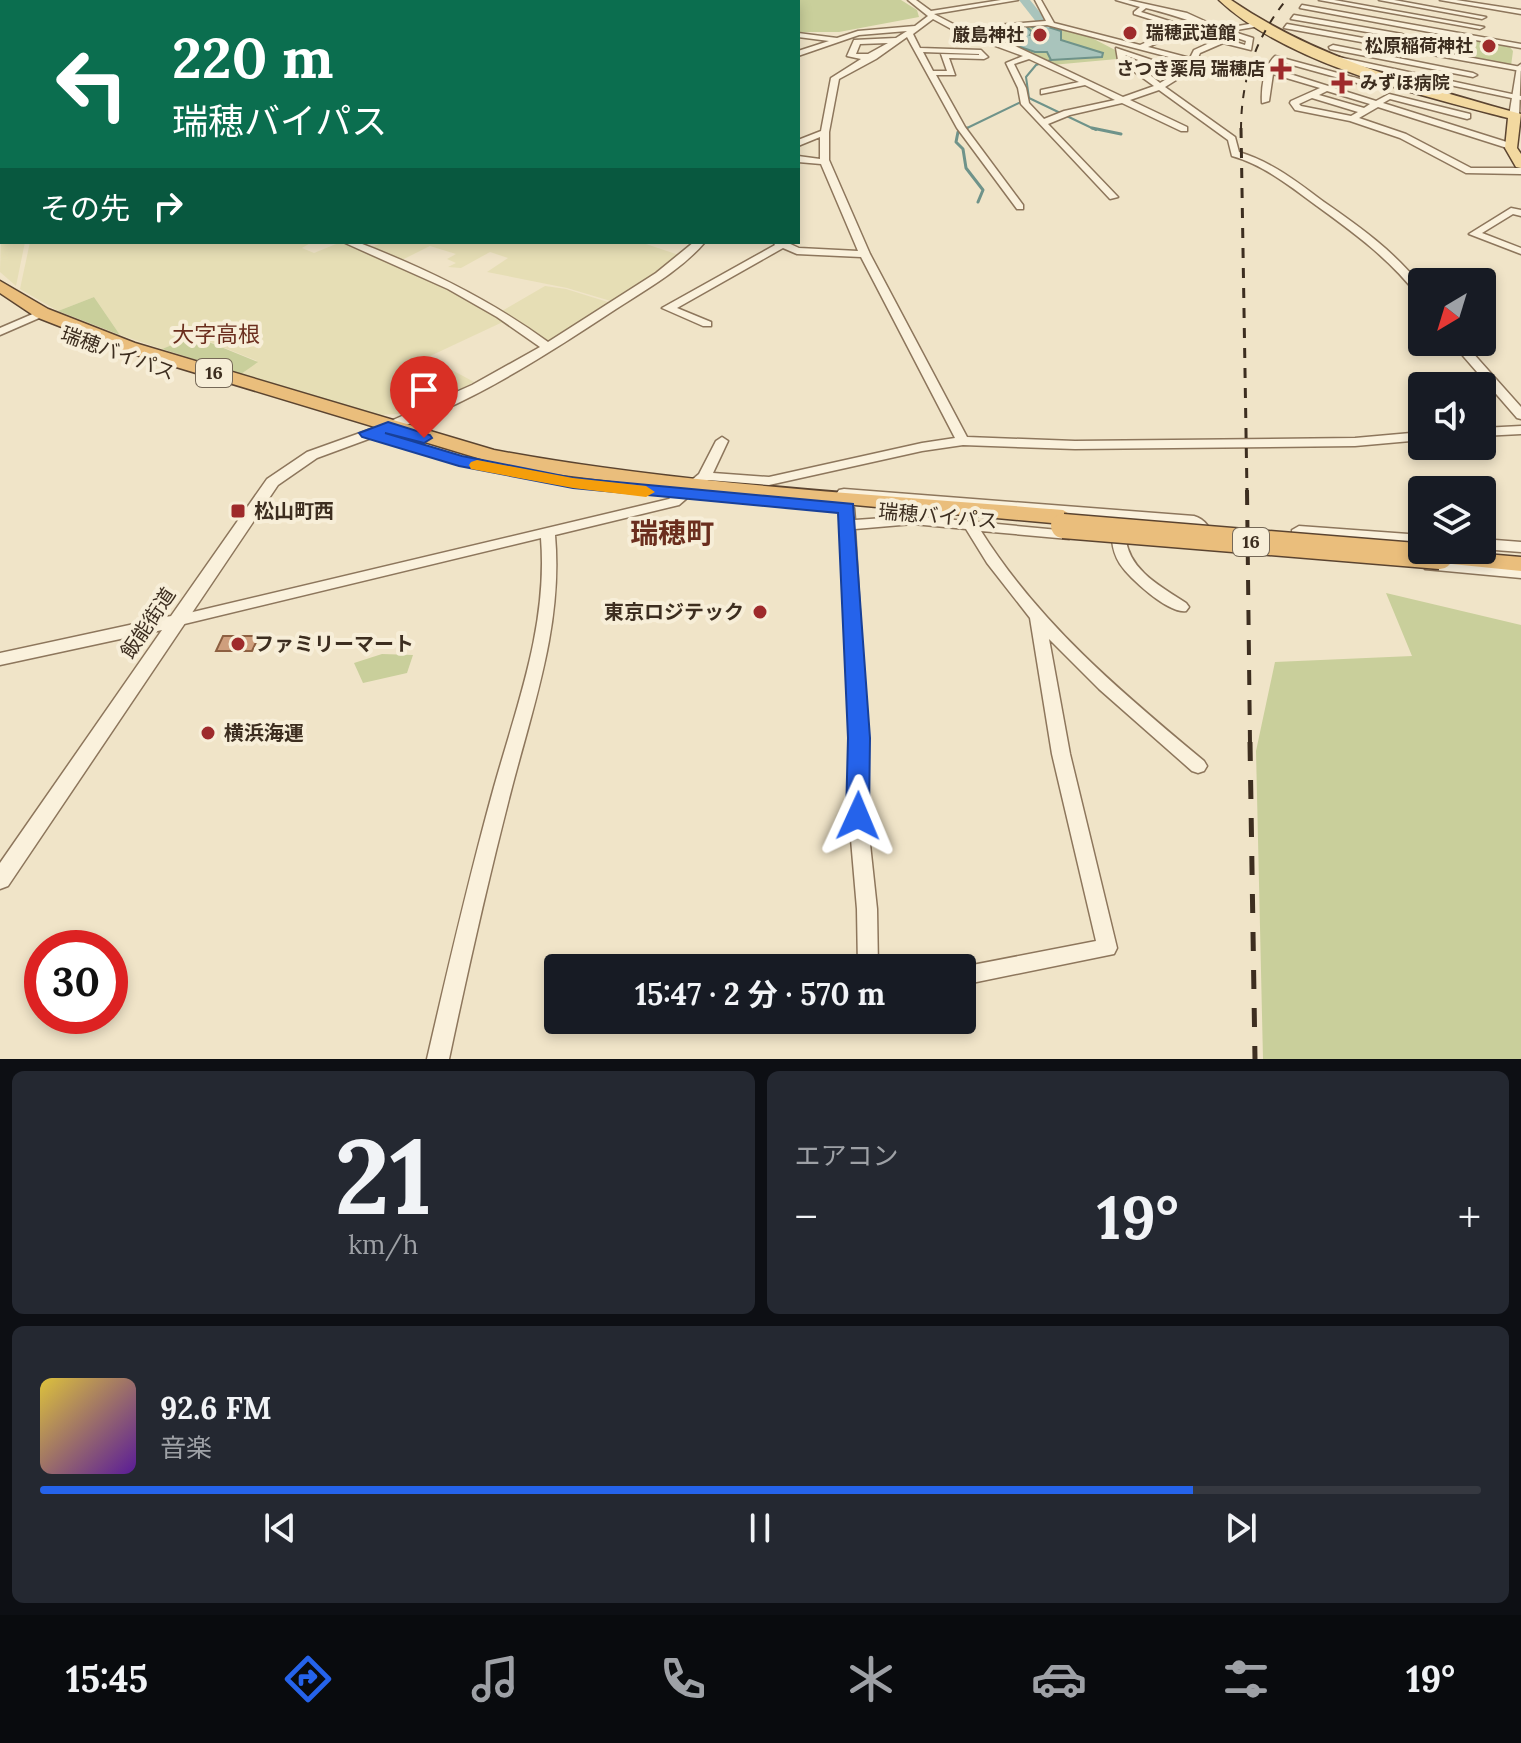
<!DOCTYPE html>
<html lang="ja">
<head>
<meta charset="utf-8">
<style>
	:root { --surface:#171b24; --page:#242831; --text:#f1f3f6; --muted:#9ea1a6; --line:#363941; --accent:#2563eb }
	body { margin:0; font-family:Lora,"Noto Sans JP",serif; background:var(--page); color:var(--text); height:100vh; display:flex; flex-direction:column; font-size:30px; white-space:nowrap }
	* { box-sizing:border-box; margin:0 }
	p { font-size:26px; color:var(--muted) }
	.icon { flex:none; width:44px; height:44px; fill:none; stroke:currentColor; stroke-width:2; stroke-linecap:round; stroke-linejoin:round }
	.map { position:relative; height:1059px; overflow:hidden }
	.details { display:flex; flex-direction:column; gap:12px; padding:12px; background:#0d0f14; flex:1 }
	.details>* { flex:none }
	.hud { position:absolute; left:0px; top:0px; width:800px; height:244px; box-shadow:0 4px 12px #0003; background:#0b6e4f; color:#fff; overflow:hidden }
	.needle { width:52px; rotate:218deg }
	.tools { position:absolute; left:1408px; top:268px; display:grid; gap:16px }
	.tools a { display:grid; place-items:center; width:88px; height:88px; border-radius:8px; background:var(--surface); box-shadow:0 4px 12px #0003; font-size:40px }
	.speed { position:absolute; left:24px; top:930px; display:flex; gap:16px; font-size:40px; font-weight:700; text-align:center }
	.speed>* { display:grid; place-content:center; width:104px; height:104px; border-radius:50%; background:var(--surface); box-shadow:0 4px 12px #0003; line-height:1 }
	.speed .limit { border:12px solid #d22; background:#fff; color:#111 }
	.pin { position:absolute; display:grid; place-items:center; width:68px; height:68px; color:#fff; margin:-82px -34px; border-radius:50% 50% 50% 0; rotate:-45deg; box-shadow:0 0 8px #0007 }
	.pin .icon { rotate:45deg }
	.me { position:absolute; width:88px; margin:-44px; rotate:1deg; stroke-linejoin:round; filter:drop-shadow(0 0 6px #0008) }
	.turn { display:flex; align-items:center; gap:28px; height:168px; padding:0 40px; font-size:36px }
	.turn .icon { width:104px; height:104px; stroke-width:2.5 }
	.turn b { display:block; font-size:56px; line-height:68px }
	.then { display:flex; align-items:center; height:76px; padding:0 40px; background:#0003; gap:16px; font-size:30px }
	.big { font-size:60px; font-weight:700; line-height:1.1 }
	.details .tile { flex:1; display:flex; flex-direction:column; justify-content:center; gap:12px; min-width:0; padding:0 28px; border-radius:12px; background:var(--page) }
	.details .dial { align-items:center; gap:0 }
	.dial b { font-size:104px; line-height:1 }
	.song { display:flex; align-items:center; gap:24px }
	.cover { width:96px; height:96px; border-radius:12px; background:linear-gradient(135deg,hsl(50 70% 55%),hsl(270 70% 35%)) }
	.played { height:8px; border-radius:4px; background:linear-gradient(90deg,var(--accent) 80%,var(--line) 80%) }
	.keys { display:flex; justify-content:space-around; direction:ltr }
	.heat { display:flex; justify-content:space-between; align-items:center; font-size:44px; direction:ltr }
	.details .tiles { flex:1; display:grid; gap:12px; grid-template-columns:1fr 1fr }
	.tile:last-child { grid-column:span 2 }
	.trip { position:absolute; left:544px; top:954px; width:432px; height:80px; border-radius:8px; background:var(--surface); box-shadow:0 4px 12px #0003; font-weight:700; line-height:80px; text-align:center }
	.tab-bar { display:flex; height:128px; justify-content:space-around; align-items:center; background:#090b0e; color:var(--muted) }
	.tab-bar .icon { width:56px; height:56px }
	.tab-bar .current { color:var(--accent) }
	.tab-bar b { font-size:36px; color:var(--text) }
	.map>svg:first-child { display:block }
	.farmland { fill:#e6deb5 }
	.green { fill:#c9cf9b }
	.water { fill:#a9c4bc; stroke:#6f938a; stroke-width:2 }
	.lines { fill:none; stroke-linecap:round; stroke-linejoin:round }
	.stream-far1 { stroke:#6f938a; stroke-width:2 }
	.stream { stroke:#6f938a; stroke-width:3 }
	.river { fill:#a9c4bc; fill-rule:evenodd }
	.building { fill:#cf9f7d; stroke:#8d5f41; stroke-width:2 }
	.minor-casing { stroke:#8d765c; stroke-width:3 }
	.tertiary-casing { stroke:#8d765c; stroke-width:3 }
	.secondary-casing { stroke:#6f573f; stroke-width:3 }
	.primary-casing { stroke:#5b4430; stroke-width:3 }
	.trunk-casing { stroke:#5b4430; stroke-width:3 }
	.minor { fill:#faf1dc; fill-rule:evenodd }
	.tertiary { fill:#faf1dc; fill-rule:evenodd }
	.secondary { fill:#faf1dc; fill-rule:evenodd }
	.primary { fill:#f3d9a0; fill-rule:evenodd }
	.trunk { fill:#eabe7c; fill-rule:evenodd }
	.rail-far3 { stroke:#3d2e20; stroke-width:2; stroke-dasharray:8 8; stroke-linecap:butt }
	.rail-far2 { stroke:#3d2e20; stroke-width:3; stroke-dasharray:10 10; stroke-linecap:butt }
	.rail-far1 { stroke:#3d2e20; stroke-width:4; stroke-dasharray:15 15; stroke-linecap:butt }
	.rail { stroke:#3d2e20; stroke-width:5; stroke-dasharray:19 19; stroke-linecap:butt }
	.trunk-bridge-casing { stroke:#5b4430; stroke-width:27; stroke-linecap:butt }
	.trunk-bridge { stroke:#eabe7c; stroke-width:24 }
	.route { fill:#2563eb; stroke:#184099; stroke-width:2 }
	.slow { fill:#f59e0b }
	.poi-dot { fill:#9e2a2b; stroke:#f7eed8; stroke-width:3 }
	.labels { text-anchor:middle; stroke-width:8; stroke-linejoin:round; paint-order:stroke }
	.far-poi-label { font-size:18px; font-weight:bold; fill:#3d2e20; stroke:#f7eed8; text-anchor:end }
	.shield { fill:#f7eed8; stroke:#756857; stroke-width:2 }
	.shield-label { font-size:18px; font-weight:bold; fill:#3d2e20 }
	.street-label { font-size:20px; fill:#3d2e20; stroke:#f7eed8 }
	.poi-label { font-size:20px; font-weight:bold; fill:#3d2e20; stroke:#f7eed8; text-anchor:start }
	.neighbourhood-label { font-size:22px; fill:#6b2e1e; stroke:#f7eed8 }
	.district-label { font-size:28px; font-weight:bold; fill:#6b2e1e; stroke:#f7eed8 }
</style>
</head>
<body>
<div class="map">
<svg width="1521" height="1059" viewBox="0 0 1521 1059">
	<rect width="100%" height="100%" fill="#f0e4c8"/>
	<path class="farmland" d="M2 201V242H25L16 286 0 272Z
		M30 242H312L302 248 314 253 341 242 440 282 507 320 428 357 474 382 416 413 379 415 241 374 257 361 195 336 162 349 120 335 94 297 58 311 20 289Z
		M384 242H640L682 256 614 302 567 288 487 272 508 258 490 252 461 268 448 267 456 263 447 259 456 254 430 246 400 261 369 248Z
		M545 286 566 289 611 303 550 343 502 311Z"/>
	<path class="green" d="M275 0H684L306 2Z
		M770 0H901L917 10 919 17 839 32H798V2H753Z
		M1049 25 1090 37 1119 52 1117 59 1052 65 992 37 965 29Z
		M1447 35 1508 45 1513 51 1511 66 1441 53Z
		M94 297 120 335 58 311Z
		M194 336 258 362 241 374 162 349Z
		M1386 593 1521 625V1059H1263L1256 751 1275 662 1412 656Z
		M382 654 413 655 407 673 363 683 354 663Z"/>
	<path class="water" d="M1027 27 1032 32 1030 35 1048 37 1032 27 1045 26 1061 31V40L1103 53 1102 57 1051 60 1047 52H1035L999 40 1009 36 1008 33 979 31Z"/>
	<g class="lines">
		<path class="stream-far1" d="M1029 98 1096 130
			M963 130 1029 98 1026 77 1036 65 1051 60"/>
		<path class="stream" d="M967 128 958 132 956 142 963 149 966 168 983 190 978 202
			M1092 128 1121 134"/>
		<path class="river" d="M1019 0H1030L1051 26 1049 28H1041Z"/>
	</g>
	<path class="building" d="M223 636H259L252 651H216Z"/>
	<g class="lines">
		<defs>
			<path id="minor" d="M908 0H916L931 11 1001 0H1018L934 14 961 28 1046 21 1035 0H1041L1054 23 1140 45 1178 28 1134 14V12L1140 7 1116 0H1128L1187 13 1222 29 1260 22V26L1231 31 1253 38 1251 50 1223 43 1200 53 1197 60 1222 66V70L1195 64 1192 70 1165 87 1235 137 1239 152C1272 162 1297 182 1324 202 1360 227 1395 252 1422 287V297L1418 296C1390 259 1354 233 1317 206 1290 186 1264 165 1232 156L1228 140 1159 90 1130 100 1187 127V131H1181L1122 103 1070 115 1048 124 1118 197 1110 199 1021 104 1018 88 1006 63 1023 56 955 31 933 19 913 34 920 48 981 50 988 57 984 59 949 58 955 75H936L965 127 1023 205V209H1017L957 128 907 37 876 59 839 79 829 132V160L870 254 967 437 1075 441 1355 438 1422 432V440L1355 446 1075 449 963 445 922 451 769 485 708 480 679 505 555 535C563 624 533 706 511 791 488 880 468 969 449 1059H427C448 968 469 877 494 787 517 705 548 625 541 538L176 626 171 625 168 621 171 617 176 616 669 499 699 474 716 441 722 437 728 441 713 473 769 477 922 443 955 438 861 257 797 254 783 248 677 308 711 322V326H703L662 308 775 245 773 242H786L799 248 858 251 821 164 798 162V156L820 159V137L798 146V140L821 131 831 78 861 59 847 56 854 40 896 38 907 31 859 35 798 56V51L829 41 798 37V33L837 38 858 31 915 26 928 16ZM1146 8C1181 16 1213 30 1246 41L1245 45 1141 12ZM1047 25 1188 62 1186 67 1160 83 1125 55 1149 64H1152V60L1116 48 1118 60 1154 86 1123 97 1013 45 968 30ZM1185 31 1216 40 1194 50 1190 58 1148 47ZM888 43 868 54H856L860 44ZM923 52 979 54V55L941 54 947 71H933ZM1029 59 1079 82 1041 90V94L1085 85 1115 100 1064 111 1044 119 1029 103 1026 88 1014 64Z
				M1319 0H1334L1484 27 1480 29Z
				M1379 0H1394L1486 17 1482 19Z
				M1440 0H1456L1521 10V14Z
				M0 3H2L0 8Z
				M1302 5 1521 44V48L1447 35 1441 52 1521 67V71L1284 28 1287 24 1434 51 1440 34 1300 8Z
				M1294 15 1402 34 1406 36 1402 38 1291 19Z
				M1333 45 1473 73 1477 75 1473 77 1330 49 1329 47Z
				M1275 56 1367 81 1376 76H1382V80L1368 86 1278 61 1274 69 1376 101 1389 94 1470 114V118L1467 119 1390 99 1383 103 1513 144V148H1507L1378 107 1359 118 1406 134 1471 168H1521V174L1466 173 1400 138 1350 121 1295 110 1290 103 1291 101 1320 88 1273 74 1269 101 1262 103C1261 88 1264 66 1275 56ZM1327 91 1370 104 1364 108 1319 95ZM1312 98 1358 112 1351 116 1301 106 1299 104Z
				M1334 56 1521 96V100L1331 60 1330 58Z
				M2 122V128L0 129V123Z
				M0 137H2V143H0Z
				M2 174V180L0 181V175Z
				M1511 208 1521 210V216L1513 214 1482 233 1521 248V254L1469 234Z
				M343 242H357C425 268 489 299 548 342L656 273 694 242H705C681 270 647 289 616 309 551 352 463 409 388 431L384 430 382 427 384 424 472 385 540 347 497 317 448 289Z
				M42 310 46 311V315L0 335V328Z
				M1451 342H1463L1521 407V419L1517 418Z
				M1521 426V434L1482 436V428Z
				M844 489 1194 516C1205 519 1212 529 1212 540L1210 543H1200L1198 532 1190 524 839 496 837 493 839 490Z
				M847 504 854 508 855 520 913 516 1069 531 1076 535 1069 539 981 531C1039 623 1121 692 1204 761L1207 766 1204 771 1198 773 1192 771 1099 689 1049 639 1070 754 1117 948 1114 954 962 985V968H959L962 967 1096 941 1052 754 1030 618 987 563 966 529 913 524 855 529 867 738V816L877 909 878 968H858L857 909 849 816 851 738 840 508Z
				M1299 526 1422 535V543L1306 535 1307 551 1300 556 1293 551 1292 530Z
				M1119 536 1126 540C1130 571 1162 587 1186 603L1189 607 1186 611C1169 614 1130 579 1120 564 1115 556 1113 549 1112 540Z
				M1482 539 1521 542V552L1482 549Z
				M1430 561 1521 568V578L1425 569 1423 566 1425 563Z"/>
			<path id="tertiary" d="M0 35H2V41H0Z
				M1521 64 1519 116 1514 119 1509 116 1517 67Z
				M0 197H2V203H0Z
				M388 423 393 424 395 427 393 430 317 458 278 485 8 886 0 889V863L162 630 0 665V653L171 616 267 479 307 452Z"/>
			<path id="secondary" d="M0 86H2V92H0Z"/>
			<path id="primary" d="M1219 0H1231C1320 61 1419 85 1521 114L1517 148 1521 154V168L1516 167 1505 148 1508 118C1419 95 1287 64 1219 0Z"/>
			<path id="trunk" d="M0 281 48 309 135 343 494 450C681 485 874 494 1063 510L1074 517 1063 524 668 488 555 474 491 462 123 351 36 317 0 293Z
				M1439 550 1521 557V571L1432 562 1429 557Z"/>
		</defs>
		<use href="#minor" class="minor-casing"/>
		<use href="#tertiary" class="tertiary-casing"/>
		<use href="#secondary" class="secondary-casing"/>
		<use href="#primary" class="primary-casing"/>
		<use href="#trunk" class="trunk-casing"/>
		<use href="#minor" class="minor"/>
		<use href="#tertiary" class="tertiary"/>
		<use href="#secondary" class="secondary"/>
		<use href="#primary" class="primary"/>
		<use href="#trunk" class="trunk"/>
		<path class="rail-far3" d="M1241 130C1241 80 1255 39 1286 0"/>
		<path class="rail-far2" d="M1241 128 1247 492"/>
		<path class="rail-far1" d="M1247 490 1250 744"/>
		<path class="rail" d="M1250 742 1255 1059"/>
		<defs>
			<path id="trunk-bridge" d="M1063 526 1440 557"/>
		</defs>
		<use href="#trunk-bridge" class="trunk-bridge-casing"/>
		<use href="#trunk-bridge" class="trunk-bridge"/>
	</g>
	<path class="route" d="M388 422 430 435 432 438 424 443 385 433 462 456 573 478 853 504 870 738 869 816 866 823 858 825 850 823 846 816 848 738 838 513 573 488 459 466 362 437 359 433Z"/>
	<path class="slow" d="M477 460 573 478 646 486 655 492 646 497 573 488 471 469 469 465 471 462Z"/>
	<g class="poi-dot">
		<circle cx="1130" cy="33" r="8"/>
		<circle cx="1040" cy="35" r="8"/>
		<circle cx="1489" cy="46" r="8"/>
		<path d="M1277 57h8v8h8v8h-8v8h-8v-8h-8v-8h8z"/>
		<path d="M1338 71h8v8h8v8h-8v8h-8v-8h-8v-8h8z"/>
		<rect x="230" y="503" width="16" height="16" rx="4"/>
		<circle cx="760" cy="612" r="8"/>
		<circle cx="238" cy="644" r="8"/>
		<circle cx="208" cy="733" r="8"/>
	</g>
	<g class="labels">
		<g class="far-poi-label">
			<text x="1146" y="39" text-anchor="start">瑞穂武道館</text>
			<text x="1024" y="41">厳島神社</text>
			<text x="1473" y="52">松原稲荷神社</text>
			<text x="1265" y="75">さつき薬局 瑞穂店</text>
			<text x="1360" y="89" text-anchor="start">みずほ病院</text>
		</g>
		<g class="shield">
			<rect x="196" y="359" width="36" height="28" rx="6"/>
			<rect x="1233" y="528" width="36" height="28" rx="6"/>
		</g>
		<g class="shield-label">
			<text x="214" y="379">16</text>
			<text x="1251" y="548">16</text>
		</g>
		<g class="street-label">
			<text transform="translate(118 353) rotate(20)" y="7">瑞穂バイパス</text>
			<text transform="translate(938 516) rotate(5)" y="7">瑞穂バイパス</text>
			<text transform="translate(148 623) rotate(-56)" y="7">飯能街道</text>
		</g>
		<g class="poi-label">
			<text x="254" y="518">松山町西</text>
			<text x="744" y="619" text-anchor="end">東京ロジテック</text>
			<text x="254" y="651">ファミリーマート</text>
			<text x="224" y="740">横浜海運</text>
		</g>
		<g class="neighbourhood-label">
			<text x="216" y="342">大字高根</text>
		</g>
		<g class="district-label">
			<text x="672" y="543">瑞穂町</text>
		</g>
	</g>
</svg>
<div class="tools">
<a><svg class="needle" viewBox="-14 -14 28 28"><path d="M0-13l5 13h-10z" fill="#e53935"/><path d="M0 13l5-13h-10z" fill="#9ea1a6"/></svg></a>
<a><svg class="icon" aria-label="sound" viewBox="0 0 24 24"><path d="M4 9h4l5-4v14l-5-4H4zM17 9q2 3 0 6"/></svg></a>
<a><svg class="icon" aria-label="layers" viewBox="0 0 24 24"><path d="M12 4l9 5-9 5-9-5zM3 14l9 5 9-5"/></svg></a>
</div>
<div class="speed"><div class="limit">30</div></div>
<div class="pin" style="left:424px;top:438px;background:#d93025"><svg class="icon" aria-label="arrive" viewBox="0 0 24 24"><path d="M6 21V4h12l-3 4 3 4H6"/></svg></div>
<svg class="me" style="left:858px;top:816px" viewBox="-20 -20 40 40"><path d="M0-17L14 15 0 8-14 15z" fill="#2563eb" stroke="#fff" stroke-width="4"/></svg>
<div class="trip">15:47 · 2 分 · 570 m</div>
<div class="hud">
<div class="turn"><svg class="icon" aria-label="left" viewBox="0 0 24 24"><path d="M17 20v-9H6M10 6l-5 5 5 5"/></svg><div><b>220 m</b>瑞穂バイパス</div></div>
<div class="then">その先<svg class="icon" aria-label="right" viewBox="0 0 24 24"><path d="M7 20v-9h11M14 6l5 5-5 5"/></svg></div>
</div>
</div>
<section class="details">
<div class="tiles">
<div class="tile dial"><b>21</b><p>km/h</p></div>
<div class="tile"><p>エアコン</p>
<div class="heat"><a>−</a><b class="big">19°</b><a>+</a></div>
</div>
<div class="tile">
<div class="song"><i class="cover"></i><div><b>92.6 FM</b><p>音楽</p></div></div>
<div class="played"></div>
<div class="keys"><svg class="icon" aria-label="previous" viewBox="0 0 24 24"><path d="M18 5L8 12l10 7zM5 5v14"/></svg><svg class="icon" aria-label="pause" viewBox="0 0 24 24"><path d="M8 5v14M16 5v14"/></svg><svg class="icon" aria-label="next" viewBox="0 0 24 24"><path d="M6 5l10 7-10 7zM19 5v14"/></svg></div>
</div>
</div>
</section>
<nav class="tab-bar">
<b>15:45</b>
<svg class="icon current" aria-label="directions" viewBox="0 0 24 24"><path d="M12 3l9 9-9 9-9-9zM9 14v-3h6M13 9l2 2-2 2"/></svg>
<svg class="icon" aria-label="music" viewBox="0 0 24 24"><path d="M9 18V5l10-2v13"/><circle cx="6" cy="18" r="3"/><circle cx="16" cy="16" r="3"/></svg>
<svg class="icon" aria-label="phone" viewBox="0 0 24 24"><path d="M5 4h4l2 5-3 2q2 4 5 5l2-3 5 2v4C11 20 4 13 5 4z"/></svg>
<svg class="icon" aria-label="climate" viewBox="0 0 24 24"><path d="M12 3v18M4 7l16 10M4 17L20 7"/></svg>
<svg class="icon" aria-label="car" viewBox="0 0 24 24"><path d="M5 17H2v-5l4-1 3-4h7l3 4 3 1v5h-3M9 17h6M6 11h13"/><circle cx="7" cy="17" r="2"/><circle cx="17" cy="17" r="2"/></svg>
<svg class="icon" aria-label="filters" viewBox="0 0 24 24"><path d="M4 7h16M4 17h16"/><circle cx="9" cy="7" r="2"/><circle cx="15" cy="17" r="2"/></svg>
<b>19°</b>
</nav>
</body>
</html>
